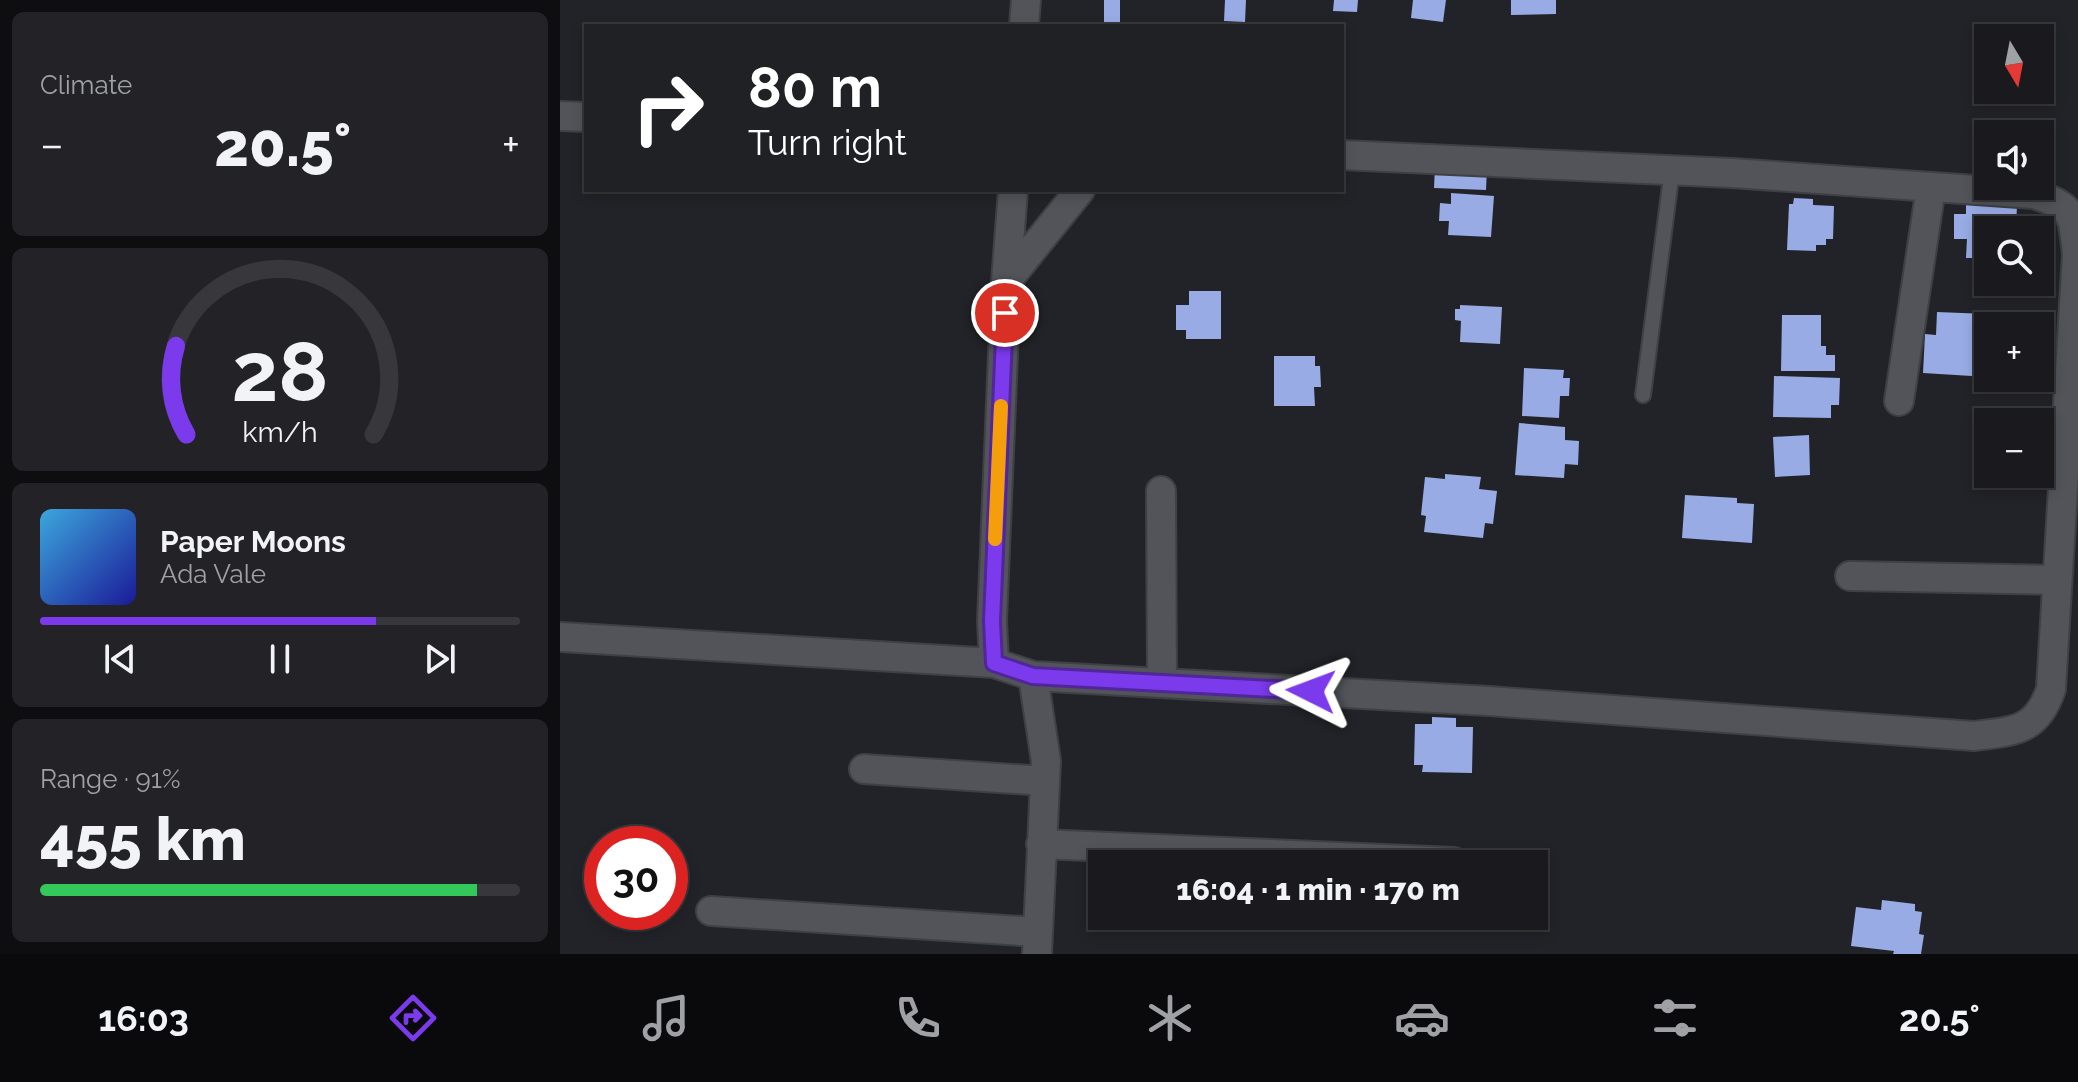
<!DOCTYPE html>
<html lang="en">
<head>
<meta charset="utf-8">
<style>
	:root { --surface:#1a1a1e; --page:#232327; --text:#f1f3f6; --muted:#9fa1a4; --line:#38383c; --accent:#7c3aed }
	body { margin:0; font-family:Raleway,sans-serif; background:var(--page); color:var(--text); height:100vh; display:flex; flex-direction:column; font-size:30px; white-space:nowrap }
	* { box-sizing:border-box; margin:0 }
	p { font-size:26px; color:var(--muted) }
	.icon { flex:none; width:44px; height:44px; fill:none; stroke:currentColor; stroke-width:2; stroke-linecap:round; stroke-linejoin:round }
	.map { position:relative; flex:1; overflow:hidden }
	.details { display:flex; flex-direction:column; gap:12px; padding:12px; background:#0e0e10; width:560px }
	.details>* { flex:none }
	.top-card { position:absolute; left:24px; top:24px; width:760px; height:168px; border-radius:0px; box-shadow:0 4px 12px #0003,0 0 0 2px var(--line); background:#202124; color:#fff; overflow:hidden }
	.needle { width:52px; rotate:170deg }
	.fabs { position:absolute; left:1414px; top:24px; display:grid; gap:16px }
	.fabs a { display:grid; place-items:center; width:80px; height:80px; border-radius:0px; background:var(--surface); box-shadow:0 4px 12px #0003,0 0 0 2px var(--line); font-size:40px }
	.speed { position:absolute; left:24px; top:826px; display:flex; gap:16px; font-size:40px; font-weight:700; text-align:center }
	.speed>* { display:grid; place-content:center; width:104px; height:104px; border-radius:50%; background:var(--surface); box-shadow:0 4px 12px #0003,0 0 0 2px var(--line); line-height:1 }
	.speed .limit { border:12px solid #d22; background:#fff; color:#111 }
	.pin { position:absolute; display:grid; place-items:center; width:68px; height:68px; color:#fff; margin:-34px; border:4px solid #fff; border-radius:50%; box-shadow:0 2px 8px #0007 }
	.me { position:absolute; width:88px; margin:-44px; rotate:273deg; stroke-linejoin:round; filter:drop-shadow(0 0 6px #0008) }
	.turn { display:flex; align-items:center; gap:28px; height:168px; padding:0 32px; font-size:36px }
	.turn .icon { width:104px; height:104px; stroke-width:2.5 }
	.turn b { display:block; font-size:56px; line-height:68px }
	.big { font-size:60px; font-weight:800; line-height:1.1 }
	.details .widget { flex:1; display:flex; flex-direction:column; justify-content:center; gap:12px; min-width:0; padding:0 28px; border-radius:12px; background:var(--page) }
	.details .dial { align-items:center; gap:0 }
	.dial svg { height:208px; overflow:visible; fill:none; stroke:var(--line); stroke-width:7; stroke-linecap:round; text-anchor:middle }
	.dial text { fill:var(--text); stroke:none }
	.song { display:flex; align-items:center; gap:24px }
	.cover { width:96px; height:96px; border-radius:12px; background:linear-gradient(135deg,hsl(200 70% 55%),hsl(240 70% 35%)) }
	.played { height:8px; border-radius:4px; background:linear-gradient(90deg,var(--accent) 70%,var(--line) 70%) }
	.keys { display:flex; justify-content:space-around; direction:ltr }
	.heat { display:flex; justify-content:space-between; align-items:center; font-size:44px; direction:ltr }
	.charge { height:12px; border-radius:6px; background:linear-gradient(90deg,#34c759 91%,var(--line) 0) }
	.trip { position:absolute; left:528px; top:850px; width:460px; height:80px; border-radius:0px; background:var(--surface); box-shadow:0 4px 12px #0003,0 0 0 2px var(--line); font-weight:800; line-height:80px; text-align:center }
	.tab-bar { display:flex; height:128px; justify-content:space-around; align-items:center; background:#0a0a0c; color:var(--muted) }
	.tab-bar .icon { width:56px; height:56px }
	.tab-bar .active { color:var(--accent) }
	.tab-bar b { font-size:36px; color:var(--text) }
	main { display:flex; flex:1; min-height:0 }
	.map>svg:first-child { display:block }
	.building { fill:#98abe4 }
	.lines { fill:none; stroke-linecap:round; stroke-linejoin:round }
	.lane-casing { stroke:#3e4044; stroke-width:18 }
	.street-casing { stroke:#3e4044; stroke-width:32 }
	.lane { stroke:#52545a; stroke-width:14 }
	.street { stroke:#52545a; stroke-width:28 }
	.route-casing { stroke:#51269a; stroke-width:20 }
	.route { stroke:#7c3aed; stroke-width:14 }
	.slow { stroke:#f59e0b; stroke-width:14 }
</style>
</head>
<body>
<main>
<section class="details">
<div class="widget"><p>Climate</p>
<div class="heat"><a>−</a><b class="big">20.5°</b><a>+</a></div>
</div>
<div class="widget dial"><svg viewBox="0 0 100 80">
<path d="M14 69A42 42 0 1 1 86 69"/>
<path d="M14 69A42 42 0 0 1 10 35" stroke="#7c3aed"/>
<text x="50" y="56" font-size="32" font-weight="700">28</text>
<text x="50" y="72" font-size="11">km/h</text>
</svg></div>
<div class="widget">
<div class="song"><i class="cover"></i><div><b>Paper Moons</b><p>Ada Vale</p></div></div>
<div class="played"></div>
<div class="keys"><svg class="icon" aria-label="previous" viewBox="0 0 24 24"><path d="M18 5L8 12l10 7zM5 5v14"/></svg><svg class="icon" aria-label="pause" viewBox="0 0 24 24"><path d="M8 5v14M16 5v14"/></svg><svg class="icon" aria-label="next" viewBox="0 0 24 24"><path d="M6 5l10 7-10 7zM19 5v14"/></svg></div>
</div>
<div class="widget"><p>Range · 91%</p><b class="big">455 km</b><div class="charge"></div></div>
</section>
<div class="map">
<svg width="1518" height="954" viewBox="0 0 1518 954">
	<rect width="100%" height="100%" fill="#222328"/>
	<path class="building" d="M544 0H560V26H544Z
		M665 0H686L685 22 664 21Z
		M774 0H798L797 12 773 11Z
		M853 0H886L883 22 851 18Z
		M951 0H996V14L951 15Z
		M875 166 927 168 926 190 874 188Z
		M891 193 934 196 931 237 888 235 889 221H879L880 203 891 204Z
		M1234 198 1253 199V205L1274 206 1273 239H1266V245H1256V251L1227 250 1229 204H1233Z
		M1406 203 1457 205 1456 230H1428V258H1406L1407 239H1394V214H1406Z
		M629 291H661V339H626V330H616V305H629Z
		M900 305 942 307 940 344 900 342 901 321 895 320V309H900Z
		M1377 312 1452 315 1451 326H1428V377L1363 373 1365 334 1376 335Z
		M1222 315H1261V346H1266V355H1275V371H1221Z
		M714 356H755V366H760L761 387H754L755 406H714Z
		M964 368 1004 370 1003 378H1010L1009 396H1000L999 418 962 416Z
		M1214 376 1280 378 1279 405H1271V418L1213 417Z
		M959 423 1005 427V440L1019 441 1018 465 1005 464 1004 478 955 475Z
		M1249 435 1250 475 1215 477 1213 437Z
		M885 474 921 477 919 489 937 491 933 524 925 523 923 538 864 532 866 516 861 515 865 477 885 479Z
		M1125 495 1177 498V503L1194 504 1192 543 1122 538Z
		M872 717 896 718V727H913L912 773 862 772 863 765H854L855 724H872Z
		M1322 900 1355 904V911L1362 912 1359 934 1364 935 1361 954H1333L1334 951 1291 946 1296 907 1321 910Z"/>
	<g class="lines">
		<defs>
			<path id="lane" d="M1083 395 1112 170"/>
			<path id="street" d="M464 26 466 0
				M0 116 26 117
				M453 190 446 282 432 621 434 663 473 676 486 761 477 954
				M446 282 520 190
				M1339 401 1371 187
				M601 491 602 683
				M1290 576 1497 580
				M0 637 434 663
				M473 676 929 701 1414 736C1455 731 1477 731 1491 689L1517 254C1512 213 1515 208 1474 194L1172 173 782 155
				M304 769 485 781
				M481 844 894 862
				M151 911 477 932"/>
		</defs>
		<use href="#lane" class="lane-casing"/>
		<use href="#street" class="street-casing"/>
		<use href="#lane" class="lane"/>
		<use href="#street" class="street"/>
	</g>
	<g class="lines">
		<defs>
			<path id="route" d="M445 313 432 621 434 663 473 676 751 691"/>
		</defs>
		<use href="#route" class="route-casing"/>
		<use href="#route" class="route"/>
		<path class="slow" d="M435 539 441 406"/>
	</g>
</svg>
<div class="fabs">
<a><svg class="needle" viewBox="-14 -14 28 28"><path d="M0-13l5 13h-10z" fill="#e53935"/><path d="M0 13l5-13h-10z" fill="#9fa1a4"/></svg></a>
<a><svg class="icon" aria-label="sound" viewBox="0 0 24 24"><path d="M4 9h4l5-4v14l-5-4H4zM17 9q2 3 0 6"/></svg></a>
<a><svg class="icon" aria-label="search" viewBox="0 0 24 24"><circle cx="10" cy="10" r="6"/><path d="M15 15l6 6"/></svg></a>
<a>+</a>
<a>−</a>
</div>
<div class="speed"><div class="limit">30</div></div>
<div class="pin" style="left:445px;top:313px;background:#d93025"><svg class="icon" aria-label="arrive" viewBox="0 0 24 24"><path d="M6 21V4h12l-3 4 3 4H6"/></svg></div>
<svg class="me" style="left:751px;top:691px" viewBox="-20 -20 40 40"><path d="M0-17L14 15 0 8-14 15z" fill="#7c3aed" stroke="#fff" stroke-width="4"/></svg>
<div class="trip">16:04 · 1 min · 170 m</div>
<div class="top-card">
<div class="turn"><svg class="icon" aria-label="right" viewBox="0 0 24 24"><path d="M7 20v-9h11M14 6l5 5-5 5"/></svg><div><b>80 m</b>Turn right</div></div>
</div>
</div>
</main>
<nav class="tab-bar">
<b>16:03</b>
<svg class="icon active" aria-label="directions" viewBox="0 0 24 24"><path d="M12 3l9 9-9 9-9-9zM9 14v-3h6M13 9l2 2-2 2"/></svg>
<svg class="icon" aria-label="music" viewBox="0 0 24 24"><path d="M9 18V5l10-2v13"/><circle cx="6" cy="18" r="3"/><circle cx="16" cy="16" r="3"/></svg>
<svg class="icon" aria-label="phone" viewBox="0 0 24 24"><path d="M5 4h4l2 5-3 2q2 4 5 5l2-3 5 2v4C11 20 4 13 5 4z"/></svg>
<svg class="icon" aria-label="climate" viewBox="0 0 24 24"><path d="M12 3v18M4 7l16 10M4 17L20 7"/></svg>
<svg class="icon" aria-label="car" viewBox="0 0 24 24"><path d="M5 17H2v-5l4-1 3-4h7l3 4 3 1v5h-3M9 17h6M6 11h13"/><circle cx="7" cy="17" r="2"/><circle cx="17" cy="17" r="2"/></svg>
<svg class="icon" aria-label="filters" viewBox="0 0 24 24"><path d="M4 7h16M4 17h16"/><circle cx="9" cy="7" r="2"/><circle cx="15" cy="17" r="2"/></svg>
<b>20.5°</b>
</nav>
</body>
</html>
